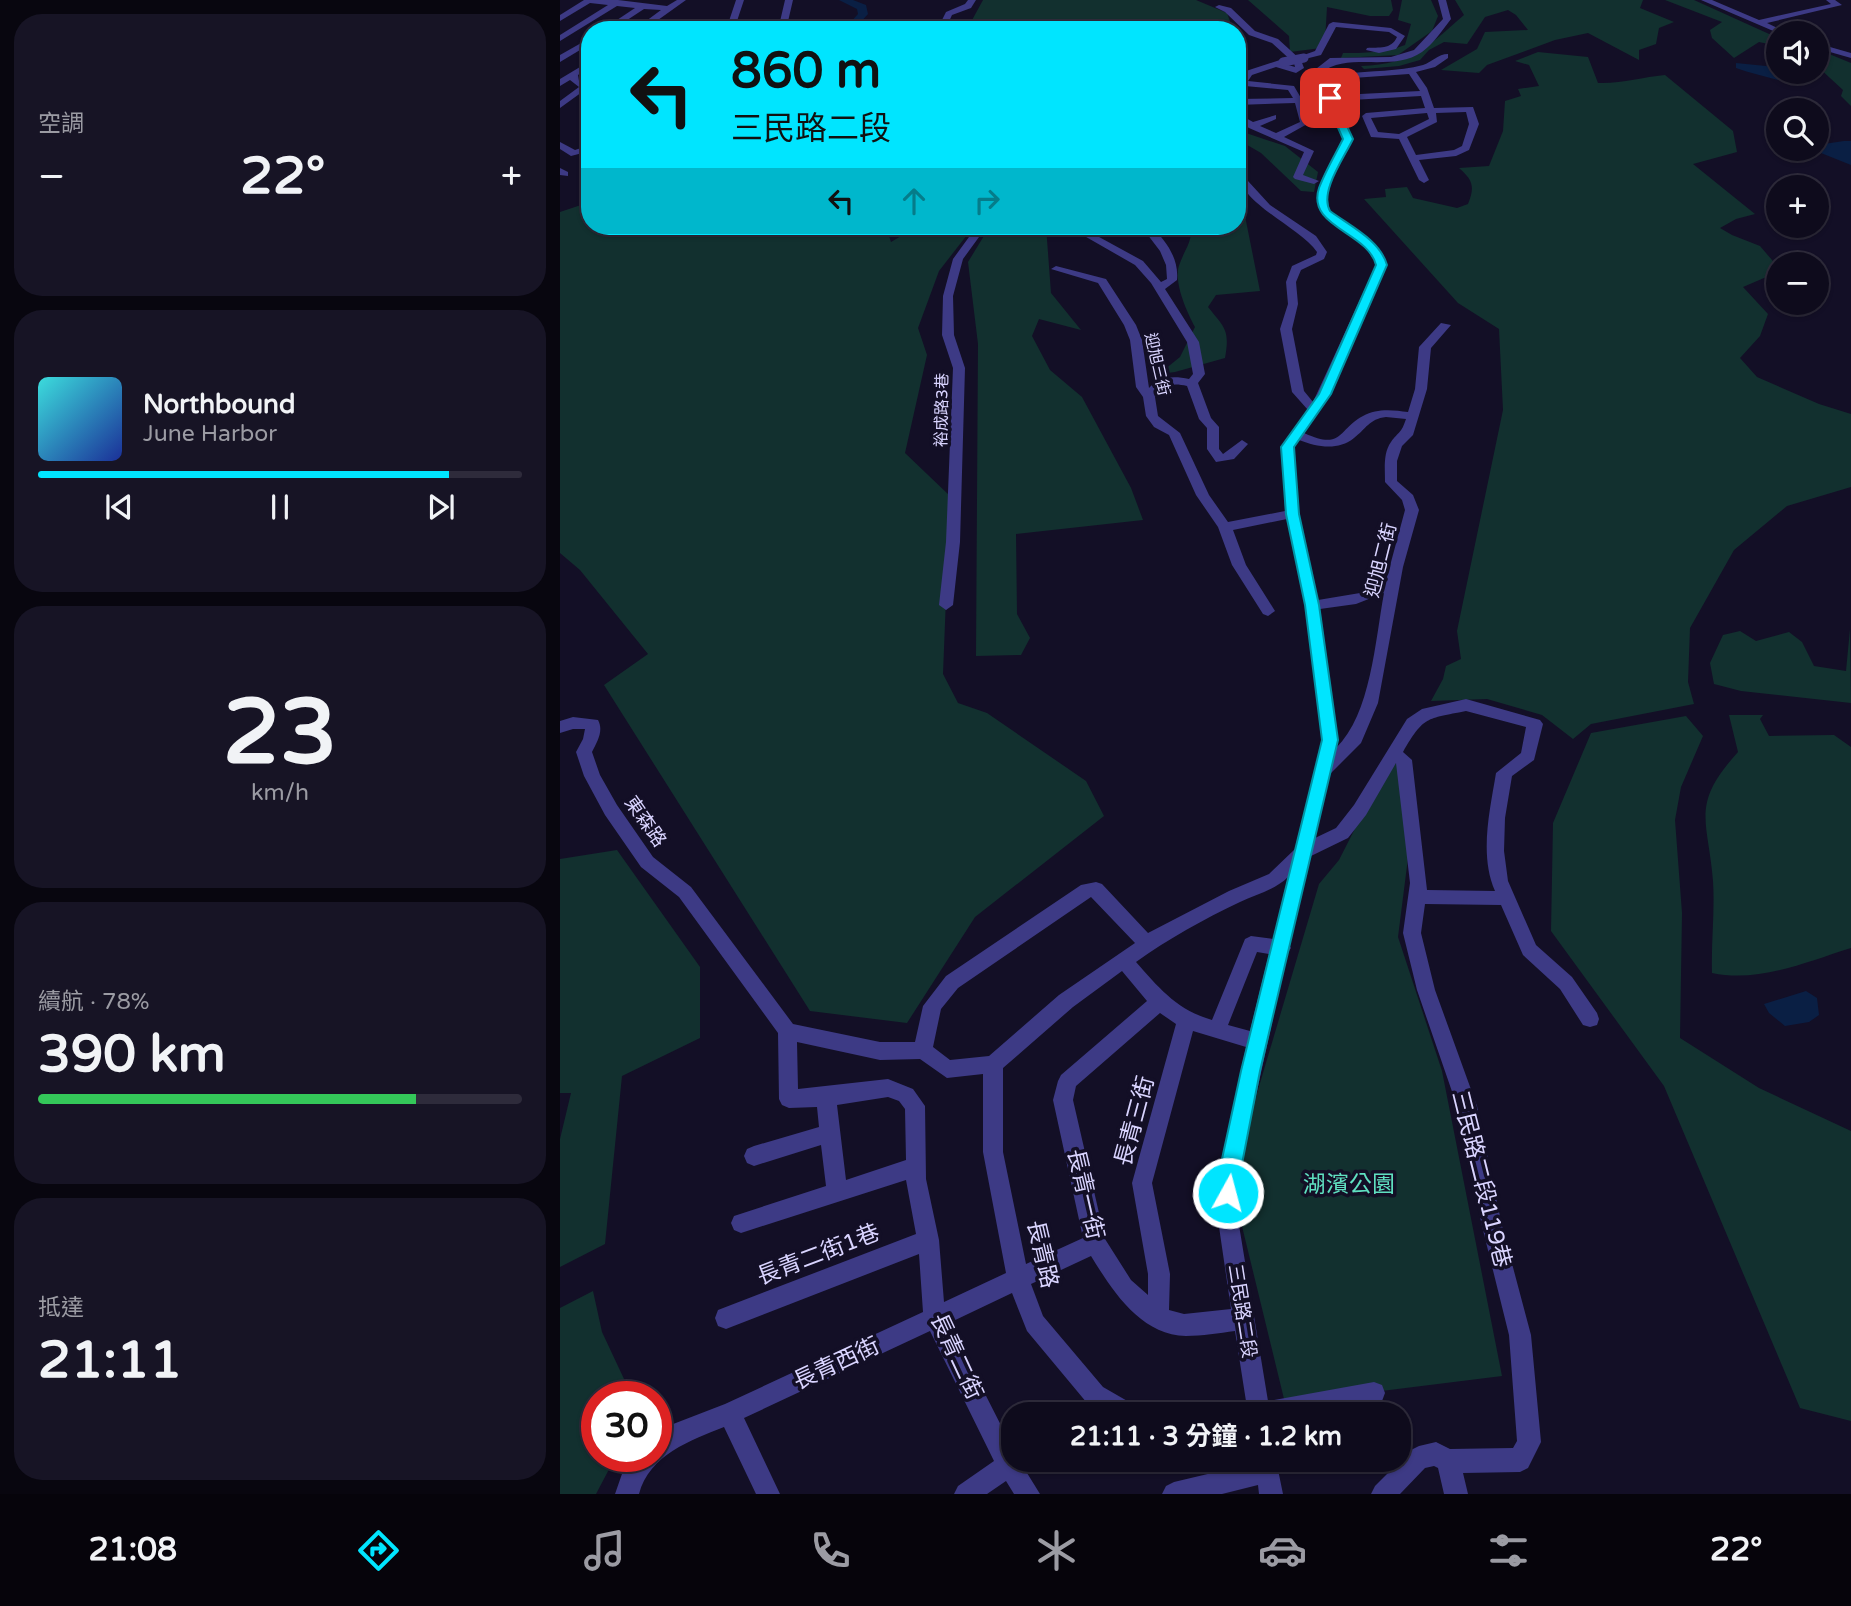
<!DOCTYPE html>
<html lang="zh-TW">
<head>
<meta charset="utf-8">
<style>
	:root { --surface:#0e0b1c; --page:#171425; --text:#f1f3f6; --muted:#9b9ba3; --line:#2e2b3b; --accent:#00e5ff }
	body { margin:0; font-family:"Varela Round","Noto Sans TC",sans-serif; background:var(--page); color:var(--text); height:100vh; display:flex; flex-direction:column; font-size:26px; white-space:nowrap }
	* { box-sizing:border-box; margin:0 }
	p { font-size:23px; color:var(--muted) }
	.icon { flex:none; width:38px; height:38px; fill:none; stroke:currentColor; stroke-width:2; stroke-linecap:round; stroke-linejoin:round }
	.map { position:relative; flex:1; overflow:hidden }
	.side { display:flex; flex-direction:column; gap:14px; padding:14px; background:#08060f; width:560px }
	.side>* { flex:none }
	.top-card { position:absolute; left:21px; top:21px; width:665px; height:214px; border-radius:28px; box-shadow:0 2px 5px #0004,0 0 0 2px var(--line); background:#00e5ff; color:#111; overflow:hidden }
	.controls { position:absolute; left:1206px; top:21px; display:grid; gap:14px }
	.controls a { display:grid; place-items:center; width:63px; height:63px; border-radius:50%; background:var(--surface); box-shadow:0 2px 5px #0004,0 0 0 2px var(--line); font-size:35px }
	.speed { position:absolute; left:21px; top:1381px; display:flex; gap:14px; font-size:35px; font-weight:700; text-align:center }
	.speed>* { display:grid; place-content:center; width:91px; height:91px; border-radius:50%; background:var(--surface); box-shadow:0 2px 5px #0004,0 0 0 2px var(--line); line-height:1 }
	.speed .limit { border:10px solid #d22; background:#fff; color:#111 }
	.pin { position:absolute; display:grid; place-items:center; width:60px; height:60px; color:#fff; margin:-30px; border-radius:14px; box-shadow:0 4px 10px #0006 }
	.me { position:absolute; width:77px; margin:-38px; rotate:7deg; stroke-linejoin:round; filter:drop-shadow(0 0 5px #0008) }
	.turn { display:flex; align-items:center; gap:24px; height:147px; padding:0 35px; font-size:32px }
	.turn .icon { width:91px; height:91px; stroke-width:2.5 }
	.turn b { display:block; font-size:49px; line-height:60px }
	.lanes { display:flex; align-items:center; height:66px; padding:0 35px; background:#0003; justify-content:center; gap:35px; direction:ltr }
	.lanes .off { opacity:.35 }
	.big { font-size:52px; font-weight:700; line-height:1.1 }
	.side .widget { flex:1; display:flex; flex-direction:column; justify-content:center; gap:10px; min-width:0; padding:0 24px; border-radius:28px; background:var(--page) }
	.side .dial { align-items:center; gap:0 }
	.dial b { font-size:91px; line-height:1 }
	.song { display:flex; align-items:center; gap:21px }
	.cover { width:84px; height:84px; border-radius:10px; background:linear-gradient(135deg,hsl(180 70% 55%),hsl(230 70% 35%)) }
	.played { height:7px; border-radius:4px; background:linear-gradient(90deg,var(--accent) 85%,var(--line) 85%) }
	.keys { display:flex; justify-content:space-around; direction:ltr }
	.heat { display:flex; justify-content:space-between; align-items:center; font-size:38px; direction:ltr }
	.charge { height:10px; border-radius:5px; background:linear-gradient(90deg,#34c759 78%,var(--line) 0) }
	.trip { position:absolute; left:441px; top:1402px; width:410px; height:70px; border-radius:28px; background:var(--surface); box-shadow:0 2px 5px #0004,0 0 0 2px var(--line); font-weight:700; line-height:70px; text-align:center }
	.menu { display:flex; height:112px; justify-content:space-around; align-items:center; background:#06040b; color:var(--muted) }
	.menu .icon { width:49px; height:49px }
	.menu .current { color:var(--accent) }
	.menu b { font-size:32px; color:var(--text) }
	main { display:flex; flex:1; min-height:0 }
	.map>svg:first-child { display:block }
	.green { fill:#12302f }
	.water { fill:#0a1f44 }
	.lines { fill:none; stroke-linecap:round; stroke-linejoin:round }
	.river { fill:#0a1f44; fill-rule:evenodd }
	.minor { fill:#3d3a85; fill-rule:evenodd }
	.minor-bridge { stroke:#3d3a85; stroke-width:9 }
	.route { fill:#00e5ff; stroke:#0095a6; stroke-width:2 }
	.labels { text-anchor:middle; stroke-width:7; stroke-linejoin:round; paint-order:stroke }
	.far-street-label { font-size:16px; fill:#d9d4ff; stroke:#130f26 }
	.street-label { font-size:19px; fill:#d9d4ff; stroke:#130f26 }
	.near-street-label { font-size:23px; fill:#d9d4ff; stroke:#130f26 }
	.near-park-label { font-size:23px; fill:#5fe0c0; stroke:#130f26 }
</style>
</head>
<body>
<main>
<section class="side">
<div class="widget"><p>空調</p>
<div class="heat"><a>−</a><b class="big">22°</b><a>+</a></div>
</div>
<div class="widget">
<div class="song"><i class="cover"></i><div><b>Northbound</b><p>June Harbor</p></div></div>
<div class="played"></div>
<div class="keys"><svg class="icon" aria-label="previous" viewBox="0 0 24 24"><path d="M18 5L8 12l10 7zM5 5v14"/></svg><svg class="icon" aria-label="pause" viewBox="0 0 24 24"><path d="M8 5v14M16 5v14"/></svg><svg class="icon" aria-label="next" viewBox="0 0 24 24"><path d="M6 5l10 7-10 7zM19 5v14"/></svg></div>
</div>
<div class="widget dial"><b>23</b><p>km/h</p></div>
<div class="widget"><p>續航 · 78%</p><b class="big">390 km</b><div class="charge"></div></div>
<div class="widget"><p>抵達</p><b class="big">21:11</b></div>
</section>
<div class="map">
<svg width="1291" height="1494" viewBox="0 0 1291 1494">
	<rect width="100%" height="100%" fill="#130f26"/>
	<path class="green" d="M423 0H636L667 13 673 30H420L423 25 411 22Z
		M688 0H831L833 10 829 16H810L767 7 765 41 761 48 730 52 729 36Z
		M842 0H871L878 16 872 31 838 55 781 58 783 53C804 53 824 53 845 45L851 24 838 20Z
		M895 0H1083L1080 8 1114 22 1099 28 1096 44 1079 50V60L1028 33 995 40 927 65 919 73 881 70 917 49 925 32 968 30 956 15 948 10 925 17 907 44 884 42 869 50 860 60 839 66 804 69 801 66C853 64 867 47 904 15Z
		M1105 0H1134L1218 38V46L1199 42 1174 58 1152 38 1150 30 1162 22Z
		M1257 49 1291 63V106L1281 96 1283 90 1257 66Z
		M978 52 1028 57 1038 83C1061 84 1082 77 1105 75L1173 131 1177 152 1133 164 1195 214 1176 219 1160 228 1172 235 1200 246 1218 267V272L1183 287 1208 314 1200 336 1180 358 1197 377 1259 404 1291 414V487L1227 506 1174 550 1130 628 1128 682 1134 704 1031 724 1013 739 982 715 927 699 871 701 883 679 886 666 901 659 897 631 943 410 939 329 898 303 804 199 826 197 825 189 847 187 853 198 897 208 908 204C915 187 913 180 899 168L929 166 943 131 945 101 961 96 958 89 979 86 969 65 955 61Z
		M677 130 725 146 758 172 754 192 741 191 701 153 677 139Z
		M30 202V226H330L328 233 331 242 358 226H414L379 271 358 328 367 355 345 453 390 496 383 674 398 703 427 713 526 781 544 816 415 917 347 1023 250 1011 44 685 88 654 20 570 0 553V212Z
		M677 204 684 211 700 291 656 295 648 307C665 328 670 330 665 358L615 372 599 374 620 357 635 327C627 312 612 280 620 263 626 247 631 244 632 226H677Z
		M430 226H486L491 293 521 330 479 319 472 336 490 370 522 397 571 488 583 520 456 534 457 614 470 638 461 655 416 656 418 344 408 262Z
		M1290 629 1291 703 1181 691 1154 684 1150 663 1163 635 1180 631 1196 641 1229 632 1242 642 1254 666 1286 671Z
		M1169 715H1203L1200 719 1209 736 1274 735 1291 747V948C1246 962 1199 983 1152 973 1151 943 1155 911 1153 881 1148 819 1130 805 1178 752Z
		M1126 716 1143 736 1121 787 1115 820 1122 913 1120 1038 1199 1088 1291 1131V1421L1240 1408 1104 1086 991 931 993 823 1031 733Z
		M838 760 848 858 838 937 882 1071 942 1376 725 1403 671 1181 759 884 779 860 807 805Z
		M57 850 140 967V1038L62 1076 45 1244 0 1267V1139L11 1093H0V859Z
		M33 1291 42 1332 72 1396H37V1456H56L36 1494H0V1308Z"/>
	<path class="water" d="M1176 63 1216 67 1218 72 1240 84 1235 85C1215 78 1194 75 1176 68Z
		M1284 141H1291V165L1251 149H1256L1257 145Z
		M1246 991 1257 998 1259 1015 1249 1022 1225 1026 1209 1013 1204 1004Z"/>
	<g class="lines">
		<path class="river" d="M279 0H293L306 5 308 14 299 24 300 30H290L289 24 298 14 297 9Z"/>
		<path class="minor" d="M24 0H58L107 6 117 0H126L84 30H74L101 10 84 9 52 30H42L75 8 57 6 0 41V35L48 5 30 3 0 21V15Z
			M176 0H184L174 30H166Z
			M225 0H233L226 30H218Z
			M408 0H416L411 8 392 15 385 30H377L386 12 405 4Z
			M878 0H886L891 19C882 31 873 44 862 52 832 73 788 51 761 73L772 96 792 95 785 74C811 70 838 72 863 65 872 62 878 54 888 54V58L875 67 856 72 867 88 874 108 913 107 919 124 909 150 896 156 859 160 869 180 864 183 859 180 839 139 811 137 802 116 806 113 865 108 861 96 774 101 793 139C783 162 761 186 770 211 792 227 817 239 826 265L771 394 744 433C783 451 778 429 803 416 817 408 833 410 848 412L855 389 859 347 881 323 891 325 871 348 867 389 853 435 842 446 837 461V481L853 495 859 510 843 567 818 703 801 743 770 774 755 838 776 828 794 805 847 719 862 709 906 699 980 720 983 724 974 760 952 776 945 818 944 851 948 881 976 945 1012 977 1037 1013 1039 1019 1037 1025 1030 1027 1023 1025 1000 989 963 955 941 905 865 904 861 933 875 990 917 1106 942 1226 971 1335 981 1442 968 1468 960 1472 903 1473 908 1494H884L878 1468 874 1466 865 1468 840 1494H811L815 1486 851 1450 859 1446 876 1442 890 1449 953 1448 957 1441 949 1335 922 1226 897 1106 857 990 843 933 850 883 836 763 806 815 788 838 751 856 729 945 731 948 727 954 679 1173 677 1213 708 1401 814 1382 822 1385 825 1393 822 1401 762 1414H688L675 1331C659 1333 642 1336 626 1336 580 1335 552 1290 531 1256L471 1284 483 1316 543 1387 576 1406 579 1414H546L527 1403 467 1331 452 1293 389 1323 453 1449V1460H459L480 1494H454L446 1481 427 1494H394L398 1486 434 1461 370 1331 184 1418 220 1494H196L164 1427C131 1440 89 1455 79 1494H55L63 1471 74 1456H96V1435L108 1426 165 1404 363 1312 359 1254 166 1329 158 1326 155 1318 158 1310 356 1234 346 1180 181 1233 174 1230 171 1223 174 1216 266 1186 261 1145 194 1166 187 1163 184 1156 187 1149 194 1146 259 1127 257 1107 229 1108 222 1105 219 1099 218 1033 119 897 81 867 45 815 24 776 16 752 23 739 25 729H13L0 733V721L13 717 38 720C44 731 37 742 32 752L40 775 57 805 93 857 131 887 233 1024 320 1042H355L363 1006 386 976 521 885 536 882 542 884 588 933 669 891 709 874 735 849 762 740 745 605 727 519 673 530 686 565 715 611 708 616 703 614 672 565 658 527 636 495 609 435 594 427 586 416 583 397 576 387 570 340 564 325 538 283 491 269 496 266 546 279 576 325 582 340 589 388C600 376 614 376 629 379L633 374 627 342 591 283 575 265 507 226H519L583 261 601 282 607 279 606 265 600 251 581 226H591C606 241 619 258 617 280L605 289 639 342 645 374 638 383 651 418 659 427V449L663 454 682 440 688 444 674 459 656 462 647 449V428L639 419 627 386C613 383 603 384 595 397L598 416 620 433 649 495 668 522 725 511 722 447 748 410 732 392 720 329 728 304 726 282 732 266 756 255 757 252C739 226 677 203 677 169L710 205 756 236 767 252 764 259 741 270 736 282 738 304 732 329 744 391 753 402 816 265C804 232 753 224 758 193 761 174 776 157 783 139L766 101 744 103 749 123 724 137 754 151 743 175 759 181 754 184 735 179 733 177 744 152 689 128 677 120V113L693 122 716 115V119L700 126 716 133 740 122 735 103 677 105V99L733 98 728 90 685 86 679 92 677 85 686 71 723 59 727 62 725 64 735 67 734 63 712 43 689 35 665 12 655 7 659 5 671 8 695 31 718 39 741 60 744 68 736 73 716 67 692 75 688 81 734 86 741 98 763 96 752 72 770 58 831 57 854 50 883 19ZM849 74 860 91 800 94 793 78ZM906 112 909 124 902 146 894 150 856 155 847 137 877 122 876 113ZM867 113 869 119 839 134 818 132 811 118ZM826 417 846 419C841 434 839 431 831 442 823 453 825 469 825 482L842 500 845 510 827 577 800 593 758 600 739 514 734 447 739 440C757 447 778 451 794 438 806 429 809 419 826 417ZM824 593C815 641 811 714 776 748L778 740 760 609 796 604ZM906 711 966 727 961 753 936 773C930 810 919 855 935 891L867 890 852 760 843 752C864 716 866 719 906 711ZM728 877 713 939 691 936 685 939 652 1020C617 1010 599 988 576 962 608 939 644 919 680 902 696 894 715 890 728 877ZM531 897 575 943 499 995 429 1056 390 1060 373 1047 381 1009 398 988ZM697 952 709 954 690 1031 668 1025ZM562 971 587 1001 501 1075 498 1081 493 1100 523 1238 466 1264 443 1152V1068L513 1007ZM600 1013 616 1024 572 1183 588 1274V1295L571 1280 545 1239 513 1100 516 1086ZM633 1031 686 1047 659 1173 657 1213 671 1309 624 1314 609 1310 610 1274 592 1183ZM237 1042 320 1060 360 1059 387 1078 423 1074V1152L446 1273 384 1302 379 1240 366 1179 365 1106 353 1089 328 1079 238 1089ZM328 1097 339 1101 345 1109 346 1160 286 1180 277 1105Z
			M1141 0H1152L1199 20 1271 4 1266 0H1275L1282 5 1207 23 1228 33H1218Z
			M773 22 831 28 845 36 836 49 819 53 806 50 807 48C819 47 831 50 837 37L829 32 776 27 761 55 741 60V56L755 51 769 24Z
			M30 38V44L0 62V55Z
			M1256 43 1291 53V58L1256 48Z
			M30 61V67L18 75 19 81 29 87 0 108V101L19 87 10 80 0 86V79Z
			M0 142 15 150 30 145V151L11 156 0 149Z
			M0 168 8 172V176L0 175Z
			M417 226H427L403 259 393 296 394 335 405 368 400 542 393 605 386 610 379 605 386 542 393 368 382 335 383 296 393 259Z
			M693 1460H716L723 1494H699L698 1485 662 1494H602L606 1486 614 1482 694 1463Z"/>
		<path class="minor-bridge" d="M723 62 744 58"/>
	</g>
	<path class="route" d="M770 95 774 98 793 139C784 158 759 192 770 211 790 226 820 240 827 265L771 394 734 447 739 514 759 605 778 740 700 1071 675 1200 668 1203 661 1200 658 1193 659 1173 681 1071 762 740 745 605 726 514 721 447 759 394 816 265C808 232 746 227 759 188 765 172 775 155 783 139L765 98Z"/>
	<g class="labels">
		<g class="far-street-label">
			<text transform="translate(598 364) rotate(77)" y="6">迎旭三街</text>
			<text transform="translate(381 410) rotate(-89)" y="6">裕成路3巷</text>
		</g>
		<g class="street-label">
			<text transform="translate(820 560) rotate(-76)" y="7">迎旭二街</text>
			<text transform="translate(86 821) rotate(55)" y="7">東森路</text>
			<text transform="translate(683 1311) rotate(81)" y="7">三民路二段</text>
		</g>
		<g class="near-street-label">
			<text transform="translate(574 1121) rotate(-75)" y="8">長青三街</text>
			<text transform="translate(922 1179) rotate(76)" y="8">三民路二段119巷</text>
			<text transform="translate(526 1194) rotate(77)" y="8">長青一街</text>
			<text transform="translate(258 1254) rotate(-21)" y="8">長青二街1巷</text>
			<text transform="translate(483 1254) rotate(77)" y="8">長青路</text>
			<text transform="translate(397 1356) rotate(65)" y="8">長青二街</text>
			<text transform="translate(276 1363) rotate(-25)" y="8">長青西街</text>
		</g>
		<g class="near-park-label">
			<text x="789" y="1192">湖濱公園</text>
		</g>
	</g>
</svg>
<div class="controls">
<a><svg class="icon" aria-label="sound" viewBox="0 0 24 24"><path d="M4 9h4l5-4v14l-5-4H4zM17 9q2 3 0 6"/></svg></a>
<a><svg class="icon" aria-label="search" viewBox="0 0 24 24"><circle cx="10" cy="10" r="6"/><path d="M15 15l6 6"/></svg></a>
<a>+</a>
<a>−</a>
</div>
<div class="speed"><div class="limit">30</div></div>
<div class="pin" style="left:770px;top:98px;background:#d93025"><svg class="icon" aria-label="arrive" viewBox="0 0 24 24"><path d="M6 21V4h12l-3 4 3 4H6"/></svg></div>
<svg class="me" style="left:668px;top:1193px" viewBox="-20 -20 40 40"><circle r="17" fill="#00e5ff" stroke="#fff" stroke-width="3"/><path d="M0-11L8 9 0 5-8 9z" fill="#fff"/></svg>
<div class="trip">21:11 · 3 分鐘 · 1.2 km</div>
<div class="top-card">
<div class="turn"><svg class="icon" aria-label="left" viewBox="0 0 24 24"><path d="M17 20v-9H6M10 6l-5 5 5 5"/></svg><div><b>860 m</b>三民路二段</div></div>
<div class="lanes"><svg class="icon" aria-label="left" viewBox="0 0 24 24"><path d="M17 20v-9H6M10 6l-5 5 5 5"/></svg><svg class="icon off" aria-label="ahead" viewBox="0 0 24 24"><path d="M12 20V5M6 11l6-6 6 6"/></svg><svg class="icon off" aria-label="right" viewBox="0 0 24 24"><path d="M7 20v-9h11M14 6l5 5-5 5"/></svg></div>
</div>
</div>
</main>
<nav class="menu">
<b>21:08</b>
<svg class="icon current" aria-label="directions" viewBox="0 0 24 24"><path d="M12 3l9 9-9 9-9-9zM9 14v-3h6M13 9l2 2-2 2"/></svg>
<svg class="icon" aria-label="music" viewBox="0 0 24 24"><path d="M9 18V5l10-2v13"/><circle cx="6" cy="18" r="3"/><circle cx="16" cy="16" r="3"/></svg>
<svg class="icon" aria-label="phone" viewBox="0 0 24 24"><path d="M5 4h4l2 5-3 2q2 4 5 5l2-3 5 2v4C11 20 4 13 5 4z"/></svg>
<svg class="icon" aria-label="climate" viewBox="0 0 24 24"><path d="M12 3v18M4 7l16 10M4 17L20 7"/></svg>
<svg class="icon" aria-label="car" viewBox="0 0 24 24"><path d="M5 17H2v-5l4-1 3-4h7l3 4 3 1v5h-3M9 17h6M6 11h13"/><circle cx="7" cy="17" r="2"/><circle cx="17" cy="17" r="2"/></svg>
<svg class="icon" aria-label="filters" viewBox="0 0 24 24"><path d="M4 7h16M4 17h16"/><circle cx="9" cy="7" r="2"/><circle cx="15" cy="17" r="2"/></svg>
<b>22°</b>
</nav>
</body>
</html>
